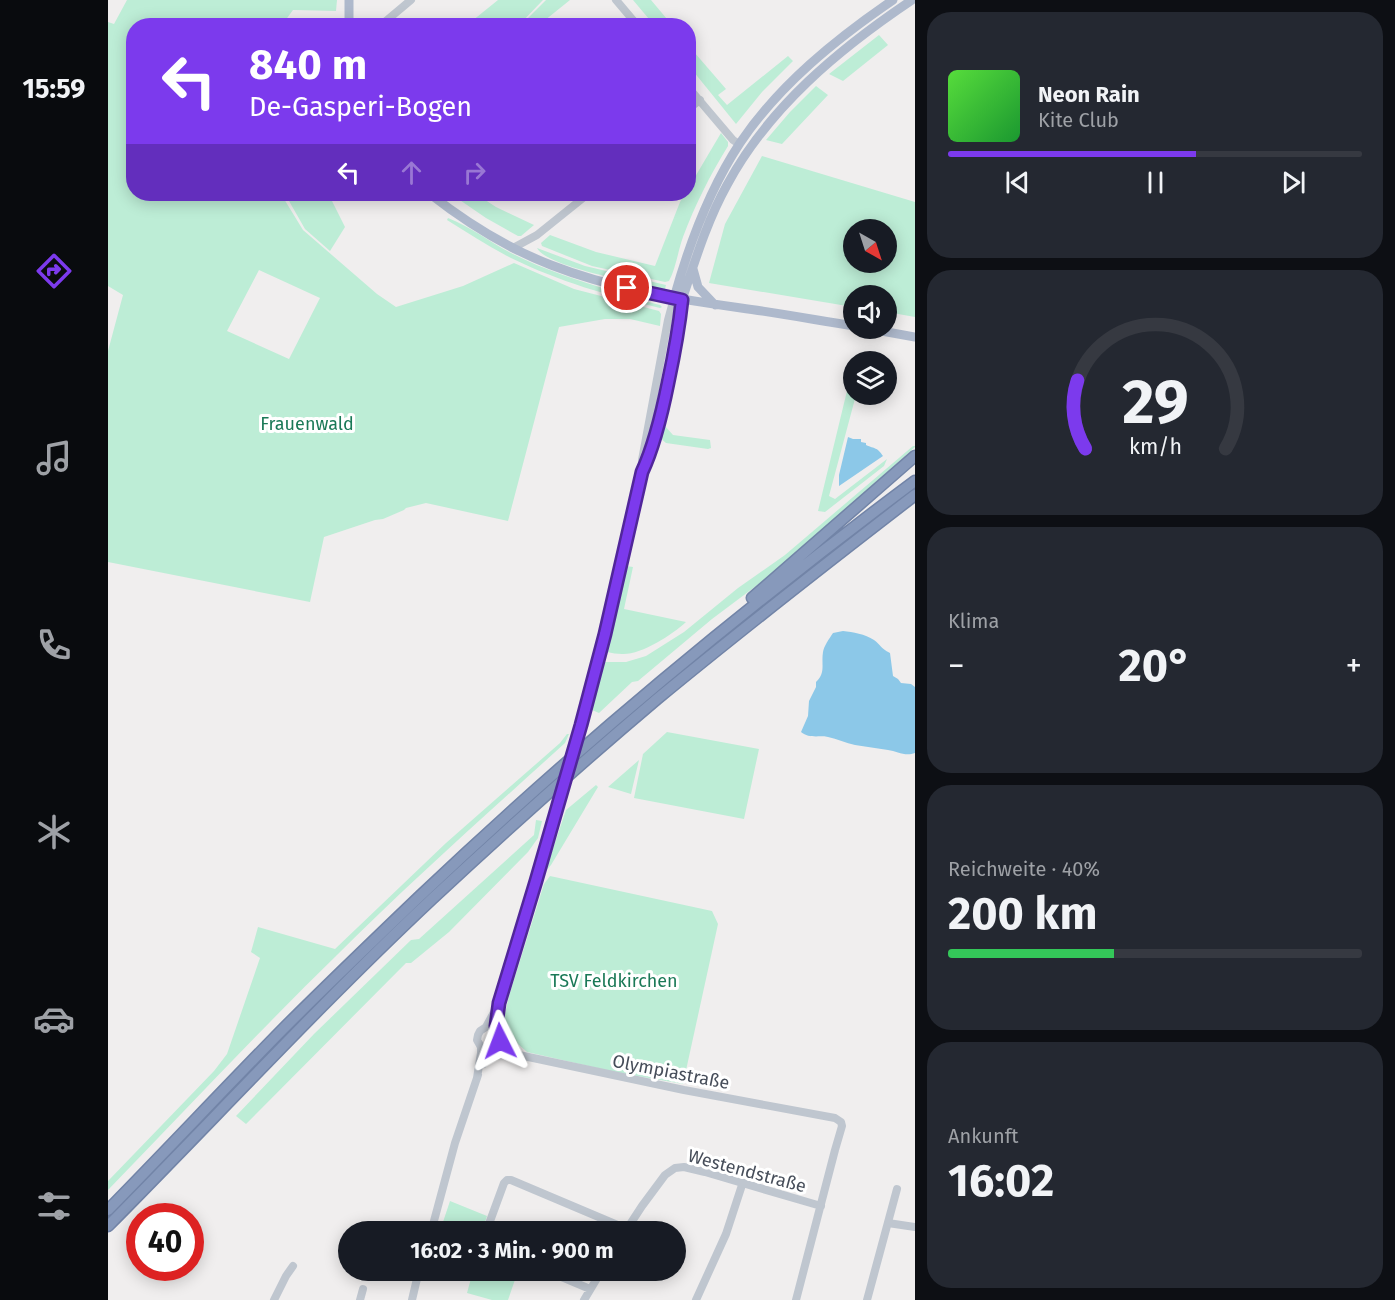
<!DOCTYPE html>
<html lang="de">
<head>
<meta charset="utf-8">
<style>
	:root { --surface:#171b24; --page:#242831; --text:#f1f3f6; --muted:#9ea1a6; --line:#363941; --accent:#7c3aed }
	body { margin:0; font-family:"Fira Sans",sans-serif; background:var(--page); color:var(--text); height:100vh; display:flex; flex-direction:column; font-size:22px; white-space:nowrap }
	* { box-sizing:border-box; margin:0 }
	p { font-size:20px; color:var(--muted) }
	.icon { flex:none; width:33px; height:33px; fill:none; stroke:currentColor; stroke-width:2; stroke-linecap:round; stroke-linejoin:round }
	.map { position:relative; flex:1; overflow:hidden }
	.sheet { display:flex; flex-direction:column; gap:12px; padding:12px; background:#0d0f14; width:480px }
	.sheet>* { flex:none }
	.top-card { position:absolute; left:18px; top:18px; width:570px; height:183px; border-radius:24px; box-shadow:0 3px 15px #0003; background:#7c3aed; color:#fff; overflow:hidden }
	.needle { width:39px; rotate:141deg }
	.tools { position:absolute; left:735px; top:219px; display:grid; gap:12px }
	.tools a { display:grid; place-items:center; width:54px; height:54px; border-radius:50%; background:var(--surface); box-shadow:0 3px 15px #0003; font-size:30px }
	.speed { position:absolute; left:18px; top:1203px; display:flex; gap:12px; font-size:30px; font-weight:700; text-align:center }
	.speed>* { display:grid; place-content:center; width:78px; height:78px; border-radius:50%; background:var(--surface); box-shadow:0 3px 15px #0003; line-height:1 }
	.speed .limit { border:9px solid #d22; background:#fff; color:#111 }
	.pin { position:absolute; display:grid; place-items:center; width:51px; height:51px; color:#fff; margin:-26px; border:3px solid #fff; border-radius:50%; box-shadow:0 2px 6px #0007 }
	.me { position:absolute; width:66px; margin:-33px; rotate:357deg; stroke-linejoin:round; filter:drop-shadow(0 0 4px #0008) }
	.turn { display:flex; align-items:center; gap:21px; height:126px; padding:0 24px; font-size:27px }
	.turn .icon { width:78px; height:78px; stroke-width:2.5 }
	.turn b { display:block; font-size:42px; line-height:51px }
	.lanes { display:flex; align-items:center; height:57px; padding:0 24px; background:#0003; justify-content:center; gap:30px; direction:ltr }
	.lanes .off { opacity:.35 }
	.big { font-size:45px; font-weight:700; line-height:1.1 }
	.sheet .card { flex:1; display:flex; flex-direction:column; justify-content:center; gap:9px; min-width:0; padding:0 21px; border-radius:24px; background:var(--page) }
	.sheet .dial { align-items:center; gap:0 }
	.dial svg { height:156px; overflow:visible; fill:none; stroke:var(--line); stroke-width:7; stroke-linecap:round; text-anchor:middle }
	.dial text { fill:var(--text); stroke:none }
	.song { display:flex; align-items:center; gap:18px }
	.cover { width:72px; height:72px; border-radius:9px; background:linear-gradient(135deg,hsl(110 70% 55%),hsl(130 70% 35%)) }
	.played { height:6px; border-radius:3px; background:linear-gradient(90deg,var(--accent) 60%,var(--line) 60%) }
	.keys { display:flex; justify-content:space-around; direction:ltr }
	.heat { display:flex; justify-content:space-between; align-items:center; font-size:33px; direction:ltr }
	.charge { height:9px; border-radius:4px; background:linear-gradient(90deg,#34c759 40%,var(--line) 0) }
	.trip { position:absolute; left:230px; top:1221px; width:348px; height:60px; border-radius:30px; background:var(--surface); box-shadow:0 3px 15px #0003; font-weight:700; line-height:60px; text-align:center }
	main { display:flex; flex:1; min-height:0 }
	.tab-bar { display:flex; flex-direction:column; width:108px; justify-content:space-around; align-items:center; background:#090b0e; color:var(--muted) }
	.tab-bar .icon { width:42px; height:42px }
	.tab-bar .active { color:var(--accent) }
	.tab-bar b { font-size:27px; color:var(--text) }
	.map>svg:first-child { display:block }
	.green { fill:#bdedd6; fill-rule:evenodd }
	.water { fill:#8cc8e8 }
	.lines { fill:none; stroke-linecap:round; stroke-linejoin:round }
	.highway-casing { stroke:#7284a7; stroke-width:13 }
	.minor { stroke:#bfc6cf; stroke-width:8 }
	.major { stroke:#aeb9cc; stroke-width:9 }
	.highway { stroke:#8799bb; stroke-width:10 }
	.minor-bridge { stroke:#bfc6cf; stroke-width:8 }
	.route-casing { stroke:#51269a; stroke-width:15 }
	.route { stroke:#7c3aed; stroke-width:10 }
	.labels { text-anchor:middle; stroke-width:6; stroke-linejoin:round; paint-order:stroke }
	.park-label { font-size:18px; fill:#1a7957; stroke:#fff }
	.street-label { font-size:18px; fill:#474e5a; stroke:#fff }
</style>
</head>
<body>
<main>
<nav class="tab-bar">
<b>15:59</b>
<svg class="icon active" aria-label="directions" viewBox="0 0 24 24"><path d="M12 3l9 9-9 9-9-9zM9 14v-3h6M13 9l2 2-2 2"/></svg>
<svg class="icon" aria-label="music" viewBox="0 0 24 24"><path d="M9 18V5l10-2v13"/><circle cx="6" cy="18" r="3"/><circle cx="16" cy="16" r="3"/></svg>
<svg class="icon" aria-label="phone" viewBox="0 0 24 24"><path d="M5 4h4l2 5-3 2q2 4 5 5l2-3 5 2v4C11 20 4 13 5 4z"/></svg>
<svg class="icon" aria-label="climate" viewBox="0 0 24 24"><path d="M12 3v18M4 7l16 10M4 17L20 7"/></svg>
<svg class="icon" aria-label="car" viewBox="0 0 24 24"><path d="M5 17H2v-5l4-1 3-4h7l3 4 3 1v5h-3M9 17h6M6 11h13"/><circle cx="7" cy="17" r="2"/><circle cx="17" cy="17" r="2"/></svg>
<svg class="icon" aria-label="filters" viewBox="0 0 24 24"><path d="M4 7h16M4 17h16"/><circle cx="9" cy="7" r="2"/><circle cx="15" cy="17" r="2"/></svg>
</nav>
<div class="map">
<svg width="807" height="1300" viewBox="0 0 807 1300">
	<rect width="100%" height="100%" fill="#f0eeee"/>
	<path class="green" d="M19 0H229L228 11 185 10 174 25 26 26V194H173L195 230 269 294 288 307 355 286 406 263 466 289 551 311 553 314 552 326 522 319H497L451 327 400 521 318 503 298 508 296 510 275 519 267 520 216 537 202 602 0 562V351L15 295 0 286V22L6 24ZM151 270 212 298 181 359 119 331Z
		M390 0H435L411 25H359Z
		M438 0H462L431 25H413Z
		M525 0H543L564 25H546Z
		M771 35 780 45 735 81 721 74Z
		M580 45 618 89 610 95 619 105 680 56 685 61 654 92 628 124 581 66Z
		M708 86 720 95 674 144 658 140 682 112Z
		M613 133 620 142V146C602 175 587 205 575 237 570 251 568 268 561 281L557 282 484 266 434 246 433 243 442 235 488 252 547 266 572 202 577 194H580L581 187Z
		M654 156 807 202V317L779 312 778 296H746L745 307 601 283 617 224ZM746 230H778V262H746Z
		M177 194H233L224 201 237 227 222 251 197 229Z
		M343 194H368L388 207 426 225 413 236H410L378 218Z
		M340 218C363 227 383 243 405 254 437 270 471 281 505 291L509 294 552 305 554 307 552 308C499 295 452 282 403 258 381 247 360 233 339 220Z
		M429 248 477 266 558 285 557 289C534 284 438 267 429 248Z
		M745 366 746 394 748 395 721 496 727 499 779 459 776 466 717 512 710 511Z
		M556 425 565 435 602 440 603 448 600 449 558 443 550 436Z
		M805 446H807V447L668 571 604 619 530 681 524 682 491 713 484 710 496 662H518L538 656 576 632 630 588 677 555Z
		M518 566 525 567 516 609 578 622C564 635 533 655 514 654 509 654 504 653 499 652Z
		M559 732 651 749 636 819 526 798 535 754Z
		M459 734H461L457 743C380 813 302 882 228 956 150 1032 76 1112 0 1190V1181L106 1071 119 1054 152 958 143 952 150 927 227 949 338 843 452 743Z
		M531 760 523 794 500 787Z
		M488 785 490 787 443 865 437 872 458 810Z
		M428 820 434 821 430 838 420 852 341 932 303 963H298L138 1124 128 1116 206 1034 303 940 311 939 426 835Z
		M442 876 604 911 610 924 575 1084 507 1072 419 1052 410 1044 405 1035 402 1043 395 1027 396 1018 401 996 436 884Z
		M342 1201 379 1216 374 1231H332Z
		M365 1271H410L400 1300H384L359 1293Z"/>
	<path class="water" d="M740 437 745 439H753V442L758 443V445C767 449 769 447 775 456L731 486V475Z
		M735 631C745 632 757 634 766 640 773 645 772 648 782 653L785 676 790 679 793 683 803 684 807 687V753C797 757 789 751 780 750 769 748 758 747 747 745 738 743 729 739 720 737 711 735 701 739 693 732L700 716 701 701 708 687V682C718 673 713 664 715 652 716 646 721 639 725 633Z"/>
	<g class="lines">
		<defs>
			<path id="highway" d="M644 598 807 456
				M0 1210C59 1150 116 1089 175 1029 220 984 266 940 312 896 468 748 634 610 807 481
				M0 1226C108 1117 212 1004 324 899 397 831 472 764 549 699 634 629 720 562 807 495"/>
		</defs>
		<use href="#highway" class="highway-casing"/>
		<path class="minor" d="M508 0 530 26
			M272 26 303 0
			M580 87 625 140 631 144
			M580 109 592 100
			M405 248 429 235 480 194
			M534 470V460L560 320 566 298
			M473 725 491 657 535 472C548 442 555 410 561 378 566 352 571 326 574 300
			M391 1044 404 1052 411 1055 576 1090 727 1118 733 1122 734 1126 727 1150 688 1300
			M375 1064 380 1053 383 1049 389 1046 392 1041V1037L388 1026 390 1012
			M369 1078 373 1053V1047L369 1040 370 1035 372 1031 378 1027 391 1003 449 811
			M780 1223 807 1227
			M323 1232 347 1143 370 1075
			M378 1232 396 1183 399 1180H403L519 1229
			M517 1232 534 1206 557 1175 567 1168 576 1167 597 1172 713 1206
			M437 1270 482 1289
			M166 1300 178 1276 185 1266
			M252 1300 255 1289
			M304 1300 311 1270
			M476 1300 494 1270
			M588 1300 618 1234 635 1182
			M759 1300 789 1189"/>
		<path class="major" d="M241 26V0
			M322 194C359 223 399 248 443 265 504 289 569 299 633 308 671 313 708 320 746 326
			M585 269 590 287 607 305
			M566 298C581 244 601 190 632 143 671 85 728 39 785 0
			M574 300C587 261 599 221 619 185 661 107 731 49 804 0
			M757 328 807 337"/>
		<use href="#highway" class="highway"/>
		<path class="minor-bridge" d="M449 811 473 725"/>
	</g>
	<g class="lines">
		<defs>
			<path id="route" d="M392 1041V1034L388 1026 391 1003 428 881 473 725 497 634 534 472C547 444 554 413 560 383 566 355 571 328 574 300L519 288"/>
		</defs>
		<use href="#route" class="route-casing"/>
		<use href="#route" class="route"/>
	</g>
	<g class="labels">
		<g class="park-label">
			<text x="199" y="430">Frauenwald</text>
			<text x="506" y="987">TSV Feldkirchen</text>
		</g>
		<g class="street-label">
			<text transform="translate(563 1072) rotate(11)" y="6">Olympiastraße</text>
			<text transform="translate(639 1171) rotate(15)" y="6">Westendstraße</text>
		</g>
	</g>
</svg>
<div class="tools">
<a><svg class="needle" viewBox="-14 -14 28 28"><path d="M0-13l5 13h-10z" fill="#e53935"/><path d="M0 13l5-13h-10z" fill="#9ea1a6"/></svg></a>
<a><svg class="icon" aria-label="sound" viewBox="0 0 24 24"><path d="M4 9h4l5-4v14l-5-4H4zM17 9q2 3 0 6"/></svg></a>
<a><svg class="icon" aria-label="layers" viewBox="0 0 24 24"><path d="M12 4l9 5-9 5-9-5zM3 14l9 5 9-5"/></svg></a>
</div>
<div class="speed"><div class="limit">40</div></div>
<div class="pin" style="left:519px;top:288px;background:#d93025"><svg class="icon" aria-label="arrive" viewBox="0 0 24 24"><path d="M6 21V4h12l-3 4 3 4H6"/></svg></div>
<svg class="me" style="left:392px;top:1041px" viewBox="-20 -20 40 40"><path d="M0-17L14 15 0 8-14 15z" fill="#7c3aed" stroke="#fff" stroke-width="4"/></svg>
<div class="trip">16:02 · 3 Min. · 900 m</div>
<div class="top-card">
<div class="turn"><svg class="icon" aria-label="left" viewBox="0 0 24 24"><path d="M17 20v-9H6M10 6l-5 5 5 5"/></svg><div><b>840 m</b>De-Gasperi-Bogen</div></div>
<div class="lanes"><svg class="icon" aria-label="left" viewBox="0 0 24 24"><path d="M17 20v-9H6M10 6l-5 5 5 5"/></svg><svg class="icon off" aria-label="ahead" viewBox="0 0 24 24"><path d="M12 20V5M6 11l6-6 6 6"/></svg><svg class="icon off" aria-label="right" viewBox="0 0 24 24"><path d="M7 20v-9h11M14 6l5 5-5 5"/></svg></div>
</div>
</div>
<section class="sheet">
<div class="card">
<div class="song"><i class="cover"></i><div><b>Neon Rain</b><p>Kite Club</p></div></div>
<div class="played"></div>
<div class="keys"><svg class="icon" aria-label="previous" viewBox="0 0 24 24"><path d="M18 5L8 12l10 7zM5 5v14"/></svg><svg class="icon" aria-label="pause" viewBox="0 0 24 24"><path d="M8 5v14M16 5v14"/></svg><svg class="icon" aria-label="next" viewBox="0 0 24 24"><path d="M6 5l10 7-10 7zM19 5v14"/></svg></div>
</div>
<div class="card dial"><svg viewBox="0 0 100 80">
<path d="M14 69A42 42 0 1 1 86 69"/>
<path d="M14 69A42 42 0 0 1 10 34" stroke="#7c3aed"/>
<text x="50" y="56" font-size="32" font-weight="700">29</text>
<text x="50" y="72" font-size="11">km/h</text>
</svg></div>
<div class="card"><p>Klima</p>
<div class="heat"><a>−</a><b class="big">20°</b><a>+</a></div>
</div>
<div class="card"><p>Reichweite · 40%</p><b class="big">200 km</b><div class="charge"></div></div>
<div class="card"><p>Ankunft</p><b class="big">16:02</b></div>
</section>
</main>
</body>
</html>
